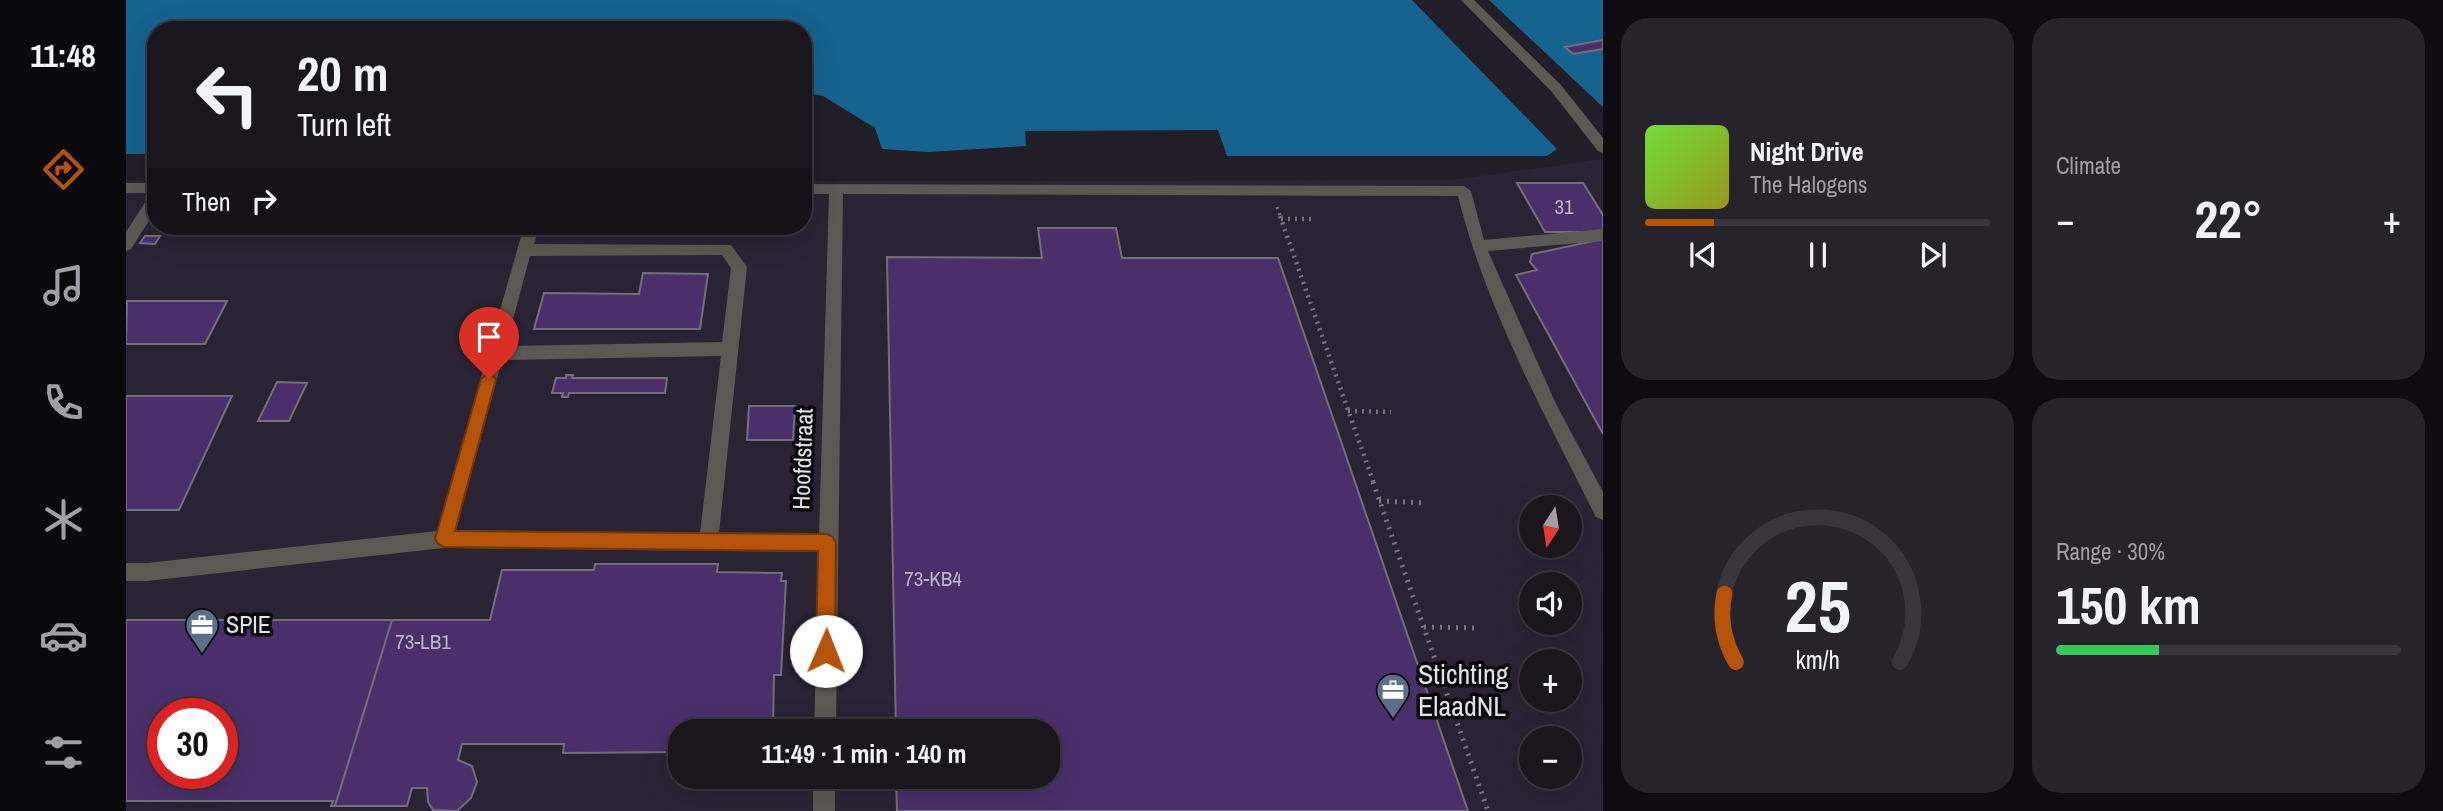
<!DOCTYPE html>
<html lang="en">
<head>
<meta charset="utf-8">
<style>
	:root { --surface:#1a161e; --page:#27232b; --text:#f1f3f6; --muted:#9f9fa4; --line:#38353c; --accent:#b45309 }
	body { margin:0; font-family:"Archivo Narrow",sans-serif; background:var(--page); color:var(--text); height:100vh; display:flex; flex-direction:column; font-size:26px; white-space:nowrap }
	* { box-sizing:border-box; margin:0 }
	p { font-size:23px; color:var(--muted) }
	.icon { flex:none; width:38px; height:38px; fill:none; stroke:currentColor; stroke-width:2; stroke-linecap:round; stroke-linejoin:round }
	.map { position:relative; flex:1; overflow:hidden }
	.details { display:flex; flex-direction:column; gap:18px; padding:18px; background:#0e0c10; width:840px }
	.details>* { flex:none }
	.hud { position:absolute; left:21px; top:21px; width:665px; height:214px; border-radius:28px; box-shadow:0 7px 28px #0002,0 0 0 2px var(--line); background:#1a161e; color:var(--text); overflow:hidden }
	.needle { width:46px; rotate:192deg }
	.buttons { position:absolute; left:1393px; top:495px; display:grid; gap:14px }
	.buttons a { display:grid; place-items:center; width:63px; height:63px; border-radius:50%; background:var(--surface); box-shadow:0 7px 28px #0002,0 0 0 2px var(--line); font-size:35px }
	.speed { position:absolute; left:21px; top:698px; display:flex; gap:14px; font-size:35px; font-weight:700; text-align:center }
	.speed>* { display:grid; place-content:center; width:91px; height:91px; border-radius:50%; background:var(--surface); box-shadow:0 7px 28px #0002,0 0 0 2px var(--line); line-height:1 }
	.speed .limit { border:10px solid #d22; background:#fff; color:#111 }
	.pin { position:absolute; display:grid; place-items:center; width:60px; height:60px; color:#fff; margin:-72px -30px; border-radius:50% 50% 50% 0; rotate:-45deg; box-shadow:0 0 7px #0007 }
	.pin .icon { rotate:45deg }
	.me { position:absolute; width:77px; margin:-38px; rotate:1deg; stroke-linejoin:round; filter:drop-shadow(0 0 5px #0008) }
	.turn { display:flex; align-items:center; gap:24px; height:147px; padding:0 35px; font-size:32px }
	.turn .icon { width:91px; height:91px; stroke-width:2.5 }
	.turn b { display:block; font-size:49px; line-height:60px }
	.then { display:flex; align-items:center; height:66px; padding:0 35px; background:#0003; gap:14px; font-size:26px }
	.big { font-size:52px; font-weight:800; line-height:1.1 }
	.details .tile { flex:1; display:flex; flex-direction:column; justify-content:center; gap:10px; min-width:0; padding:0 24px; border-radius:28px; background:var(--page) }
	.details .dial { align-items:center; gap:0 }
	.dial svg { height:182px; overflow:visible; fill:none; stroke:var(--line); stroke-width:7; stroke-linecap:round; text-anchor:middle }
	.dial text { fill:var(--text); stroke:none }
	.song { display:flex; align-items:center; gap:21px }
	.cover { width:84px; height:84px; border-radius:10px; background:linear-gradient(135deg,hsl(100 70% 55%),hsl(60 70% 35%)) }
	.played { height:7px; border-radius:4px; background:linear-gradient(90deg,var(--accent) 20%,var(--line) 20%) }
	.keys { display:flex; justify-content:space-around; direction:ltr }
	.heat { display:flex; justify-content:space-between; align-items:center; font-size:38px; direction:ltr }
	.charge { height:10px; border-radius:5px; background:linear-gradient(90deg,#34c759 30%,var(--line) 0) }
	.details .tiles { flex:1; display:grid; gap:18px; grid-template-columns:repeat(2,1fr) }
	.trip { position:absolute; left:542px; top:719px; width:392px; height:70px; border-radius:28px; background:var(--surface); box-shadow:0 7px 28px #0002,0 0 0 2px var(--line); font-weight:800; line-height:70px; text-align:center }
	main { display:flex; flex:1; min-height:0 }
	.tab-bar { display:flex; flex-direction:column; width:126px; justify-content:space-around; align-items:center; background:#0a090c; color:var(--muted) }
	.tab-bar .icon { width:49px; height:49px }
	.tab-bar .current { color:var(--accent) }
	.tab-bar b { font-size:32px; color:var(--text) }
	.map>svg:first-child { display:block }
	.built { fill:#292333; fill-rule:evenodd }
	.water { fill:#15638e }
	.building { fill:#49306a; stroke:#736e7b; stroke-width:2; fill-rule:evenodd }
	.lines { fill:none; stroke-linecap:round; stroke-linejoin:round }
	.path-far2 { stroke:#78757e; stroke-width:3.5; stroke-dasharray:2 4.5; stroke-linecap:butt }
	.path-far1 { stroke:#78757e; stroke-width:4.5; stroke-dasharray:2 5; stroke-linecap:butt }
	.path { stroke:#78757e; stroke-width:5; stroke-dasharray:2 6; stroke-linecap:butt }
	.street { fill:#5c5853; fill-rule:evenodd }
	.route { fill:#b45309; stroke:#753606; stroke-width:2 }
	.labels { text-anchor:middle; stroke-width:7; stroke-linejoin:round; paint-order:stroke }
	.number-label { font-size:21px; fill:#bcb5c8 }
	.street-label { font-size:24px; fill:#e3e1e8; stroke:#0a090d }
	.poi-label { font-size:24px; fill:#e3e1e8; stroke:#0a090d; text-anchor:start }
	.near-poi-label { font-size:28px; fill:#e3e1e8; stroke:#0a090d; text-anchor:start }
</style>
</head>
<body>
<main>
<nav class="tab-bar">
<b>11:48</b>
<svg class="icon current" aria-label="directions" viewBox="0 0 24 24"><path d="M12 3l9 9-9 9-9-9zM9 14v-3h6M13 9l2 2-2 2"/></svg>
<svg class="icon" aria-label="music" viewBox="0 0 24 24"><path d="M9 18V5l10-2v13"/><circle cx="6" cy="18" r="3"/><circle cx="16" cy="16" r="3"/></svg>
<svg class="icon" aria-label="phone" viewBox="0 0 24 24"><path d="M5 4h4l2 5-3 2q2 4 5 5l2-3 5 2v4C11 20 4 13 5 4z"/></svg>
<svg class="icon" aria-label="climate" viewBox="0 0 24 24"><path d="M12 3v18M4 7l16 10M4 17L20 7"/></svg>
<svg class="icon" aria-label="car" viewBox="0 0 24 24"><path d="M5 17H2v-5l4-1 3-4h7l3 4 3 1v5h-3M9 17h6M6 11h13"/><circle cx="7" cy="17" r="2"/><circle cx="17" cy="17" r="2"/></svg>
<svg class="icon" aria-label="filters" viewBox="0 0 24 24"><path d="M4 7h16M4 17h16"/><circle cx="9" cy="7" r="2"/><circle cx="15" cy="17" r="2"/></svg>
</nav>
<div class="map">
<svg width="1477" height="811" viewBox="0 0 1477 811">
	<rect width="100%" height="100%" fill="#221e28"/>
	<path class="built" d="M1477 159V811H0V180H30V226H677V181L1326 180ZM1405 508H1444V546H1405ZM1405 584H1444V623H1405ZM1405 662H1444V700H1405ZM37 714H96V774H37ZM555 732H922V777H555ZM1405 738H1444V777H1405Z"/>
	<path class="water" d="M0 0H1286L1431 149 1421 156H1101L1092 130 899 131 900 146 803 152 756 149 749 128 697 96 677 92V30H30V154H0Z
		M1363 0H1477V107Z"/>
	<path class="building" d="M1477 40V49L1447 54 1439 47Z
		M1391 183H1457L1477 215V232H1419Z
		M912 228H990L996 258H1152L1342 811H771L770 777H922V732H770L761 257 916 258Z
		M19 236H34L29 244 14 243Z
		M1477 239V434L1390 275 1411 270 1404 262 1406 254Z
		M517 273 582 274 574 329H408L418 293 513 294Z
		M101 301 79 344H0L1 301Z
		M440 375H447L446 378H541L539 393H443L442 397H436L437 393H426L430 378H440Z
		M151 382 181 383 163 421H132Z
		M0 396H106L53 510H0Z
		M623 406H669L667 440H621Z
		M469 564H592L591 572 656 573 655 581H660L655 675H648L647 732H555V752L437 753 438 744H336L332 760 346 766 351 782 345 798 331 811 307 810 302 802 301 788H286L281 806H209L266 620H364L376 570H468Z
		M0 620H266L209 806H205L207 801H0ZM37 714H96V774H37Z"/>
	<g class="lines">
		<path class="path-far2" d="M1151 207 1155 218"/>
		<path class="path-far1" d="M1154 216 1248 484
			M1155 219H1190
			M1222 411 1265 412"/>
		<path class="path" d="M1247 482 1362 811
			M1253 501 1301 503
			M1298 627 1349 628"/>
		<path class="street" d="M1335 0H1348L1435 85 1477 138V153L1472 151 1425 91Z
			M0 183H30V210L5 249 0 251V232L25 193H0Z
			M677 184 1338 186 1345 191 1358 240 1477 229V241L1362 251 1430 404 1477 492V520L1470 517C1419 416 1359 306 1332 196L717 194 710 732H688L693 552 318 548 21 581H0V563H21L311 531 398 226H413L408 244 605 245 621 267 593 533 693 534 703 194H677ZM596 255 605 268 596 342 380 346 404 256ZM595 356 574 533 330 530 376 360Z
			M687 777H709V811H687Z"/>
	</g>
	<path class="route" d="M363 373 370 379 329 531 701 534 707 537 710 543 709 651 706 657 700 660 693 657 690 651 692 551 318 547 312 544 309 539 355 379Z"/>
	<defs>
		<symbol id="office-pin" viewBox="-11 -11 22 30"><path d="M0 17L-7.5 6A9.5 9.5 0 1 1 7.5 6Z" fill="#5c6f8a" stroke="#0a090d"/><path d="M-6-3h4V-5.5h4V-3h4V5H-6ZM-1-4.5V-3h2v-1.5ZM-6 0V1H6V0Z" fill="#fff"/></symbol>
	</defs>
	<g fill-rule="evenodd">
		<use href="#office-pin" x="57" y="606" width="38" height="52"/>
		<use href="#office-pin" x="1248" y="671" width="38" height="52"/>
	</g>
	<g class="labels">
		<g class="number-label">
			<text x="1438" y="214">31</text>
			<text x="807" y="586">73-KB4</text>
			<text x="297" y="649">73-LB1</text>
		</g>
		<g class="street-label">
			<text transform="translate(677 459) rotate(-88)" y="8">Hoofdstraat</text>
		</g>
		<g class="poi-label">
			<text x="100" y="633">SPIE</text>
		</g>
		<g class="near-poi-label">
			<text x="1292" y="684">Stichting<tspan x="1292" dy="32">ElaadNL</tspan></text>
		</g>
	</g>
</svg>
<div class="buttons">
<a><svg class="needle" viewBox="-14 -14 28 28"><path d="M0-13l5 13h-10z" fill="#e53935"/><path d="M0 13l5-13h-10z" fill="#9f9fa4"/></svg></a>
<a><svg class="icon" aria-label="sound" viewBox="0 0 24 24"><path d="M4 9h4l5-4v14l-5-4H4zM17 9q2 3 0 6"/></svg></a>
<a>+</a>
<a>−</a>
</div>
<div class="speed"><div class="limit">30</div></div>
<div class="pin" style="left:363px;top:379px;background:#d93025"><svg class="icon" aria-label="arrive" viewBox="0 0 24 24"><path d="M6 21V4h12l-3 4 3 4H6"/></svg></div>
<svg class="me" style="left:700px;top:651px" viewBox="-20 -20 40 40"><circle r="19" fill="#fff"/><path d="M0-13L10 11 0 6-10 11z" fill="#b45309"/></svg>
<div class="trip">11:49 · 1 min · 140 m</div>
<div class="hud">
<div class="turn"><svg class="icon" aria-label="left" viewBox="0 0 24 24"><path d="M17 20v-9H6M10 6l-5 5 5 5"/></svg><div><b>20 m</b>Turn left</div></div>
<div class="then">Then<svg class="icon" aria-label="right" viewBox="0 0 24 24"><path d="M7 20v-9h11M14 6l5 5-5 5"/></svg></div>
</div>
</div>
<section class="details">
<div class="tiles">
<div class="tile">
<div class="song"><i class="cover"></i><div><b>Night Drive</b><p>The Halogens</p></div></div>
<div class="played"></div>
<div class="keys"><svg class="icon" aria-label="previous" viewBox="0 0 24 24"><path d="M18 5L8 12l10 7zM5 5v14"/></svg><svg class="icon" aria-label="pause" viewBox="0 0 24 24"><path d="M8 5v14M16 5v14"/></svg><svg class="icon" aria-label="next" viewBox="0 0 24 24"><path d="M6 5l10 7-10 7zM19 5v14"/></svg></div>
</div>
<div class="tile"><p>Climate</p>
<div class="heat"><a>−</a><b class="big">22°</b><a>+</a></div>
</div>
<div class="tile dial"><svg viewBox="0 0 100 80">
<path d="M14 69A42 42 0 1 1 86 69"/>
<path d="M14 69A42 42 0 0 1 9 39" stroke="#b45309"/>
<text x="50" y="56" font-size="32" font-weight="700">25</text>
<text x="50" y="72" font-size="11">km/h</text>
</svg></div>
<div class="tile"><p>Range · 30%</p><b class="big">150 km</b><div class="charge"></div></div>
</div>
</section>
</main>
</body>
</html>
